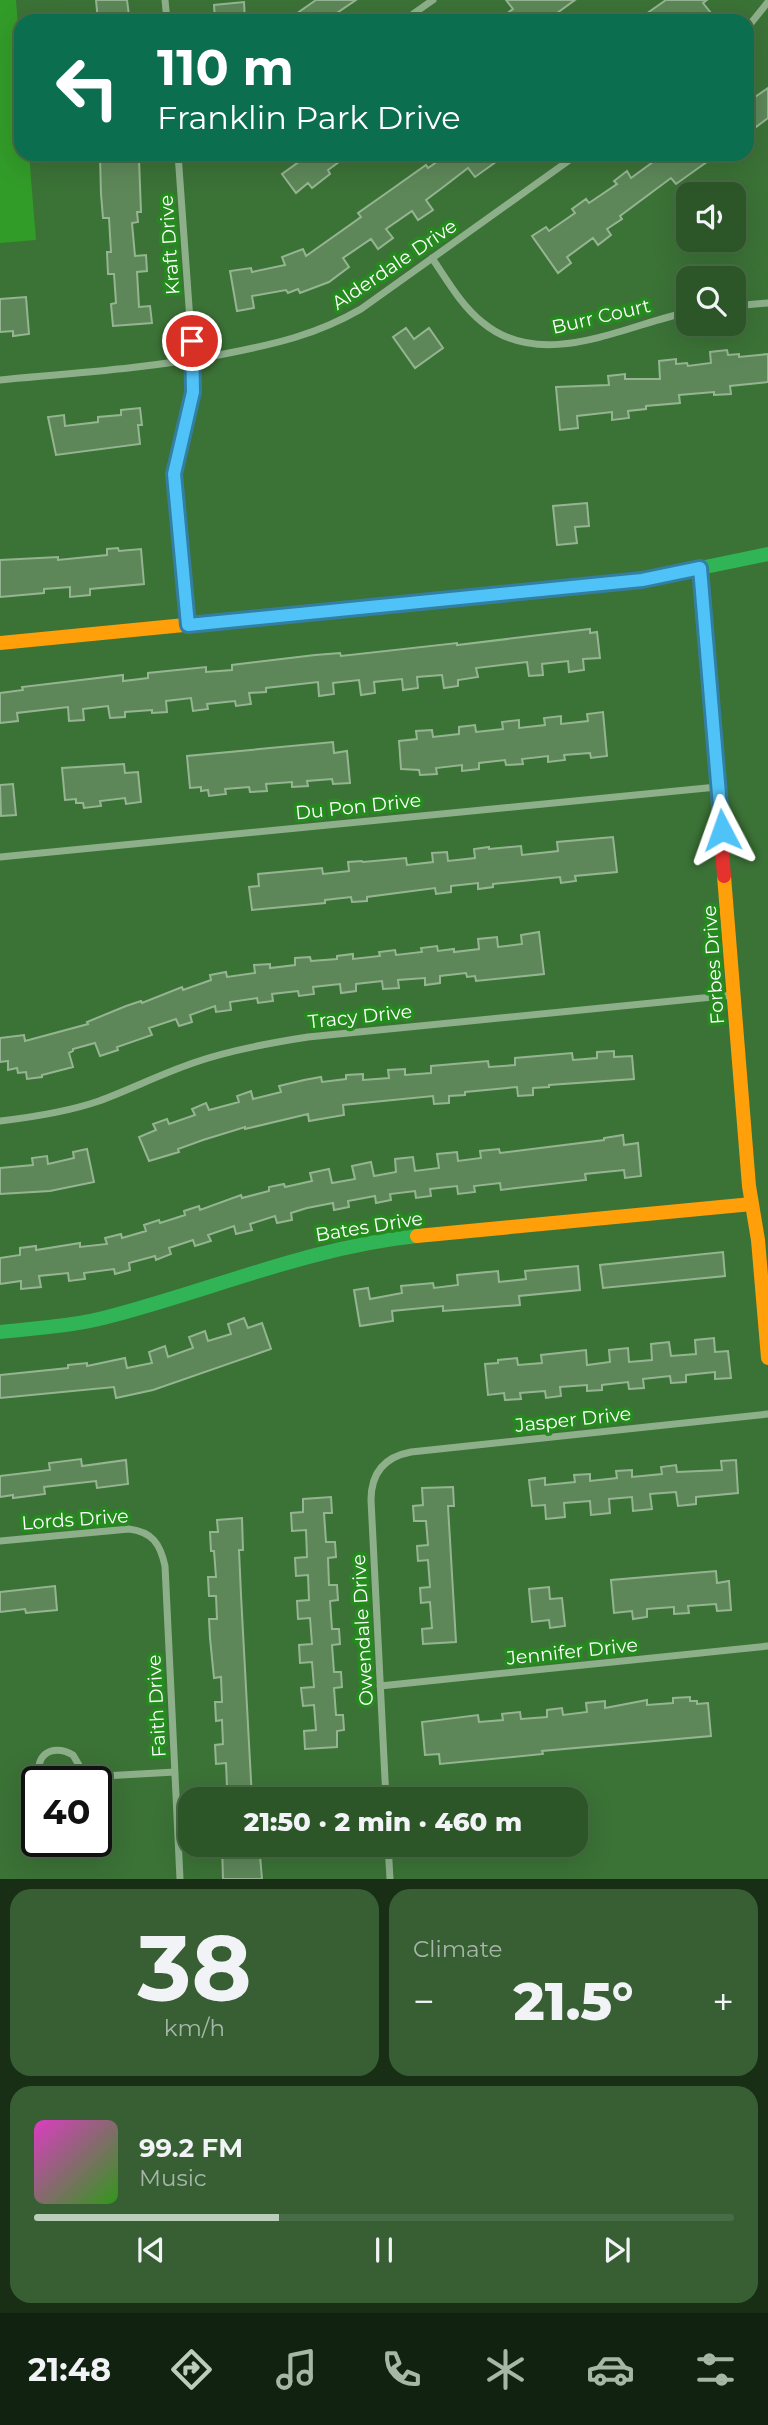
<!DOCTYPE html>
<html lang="en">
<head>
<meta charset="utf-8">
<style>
	:root { --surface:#2c5628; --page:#385f34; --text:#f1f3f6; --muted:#a6b7a8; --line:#486c45; --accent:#baceb9 }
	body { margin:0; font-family:Montserrat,sans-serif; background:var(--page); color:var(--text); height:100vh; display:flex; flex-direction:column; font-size:26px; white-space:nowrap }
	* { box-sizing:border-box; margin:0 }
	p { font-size:23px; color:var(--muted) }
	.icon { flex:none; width:38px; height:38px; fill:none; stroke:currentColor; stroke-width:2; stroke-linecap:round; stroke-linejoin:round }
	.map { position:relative; height:1879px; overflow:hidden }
	.side { display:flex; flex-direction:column; gap:10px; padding:10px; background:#182f16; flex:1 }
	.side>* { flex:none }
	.banner { position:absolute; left:14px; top:14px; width:740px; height:147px; border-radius:21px; box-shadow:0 7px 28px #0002,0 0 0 2px var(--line); background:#0b6e4f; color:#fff; overflow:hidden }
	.tools { position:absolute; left:676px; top:182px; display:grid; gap:14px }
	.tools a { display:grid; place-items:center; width:70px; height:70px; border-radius:14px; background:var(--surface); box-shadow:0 7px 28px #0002,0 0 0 2px var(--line); font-size:35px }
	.speed { position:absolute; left:21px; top:1766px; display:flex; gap:14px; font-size:35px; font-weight:700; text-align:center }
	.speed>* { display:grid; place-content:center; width:91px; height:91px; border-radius:50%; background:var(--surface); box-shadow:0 7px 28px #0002,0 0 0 2px var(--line); line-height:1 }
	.speed .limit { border:4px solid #111; border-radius:10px; background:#fff; color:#111 }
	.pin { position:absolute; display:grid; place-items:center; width:60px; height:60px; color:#fff; margin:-30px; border:4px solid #fff; border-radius:50%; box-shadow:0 2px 7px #0007 }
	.me { position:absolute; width:77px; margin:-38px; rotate:356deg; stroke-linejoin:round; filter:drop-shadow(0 0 5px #0008) }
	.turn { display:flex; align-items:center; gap:24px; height:147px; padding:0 28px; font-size:32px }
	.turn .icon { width:91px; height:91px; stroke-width:2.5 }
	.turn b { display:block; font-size:49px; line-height:60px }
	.big { font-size:52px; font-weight:800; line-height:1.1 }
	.side .tile { flex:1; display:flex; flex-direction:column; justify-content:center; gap:10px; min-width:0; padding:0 24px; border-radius:21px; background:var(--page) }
	.side .dial { align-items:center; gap:0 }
	.dial b { font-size:91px; line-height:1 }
	.song { display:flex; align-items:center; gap:21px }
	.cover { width:84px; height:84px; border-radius:10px; background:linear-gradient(135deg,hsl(310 70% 55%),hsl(110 70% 35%)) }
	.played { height:7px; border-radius:4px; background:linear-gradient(90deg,var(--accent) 35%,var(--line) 35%) }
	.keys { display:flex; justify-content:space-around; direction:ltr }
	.heat { display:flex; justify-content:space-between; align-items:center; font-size:38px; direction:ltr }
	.side .tiles { flex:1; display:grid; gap:10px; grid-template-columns:1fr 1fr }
	.tile:last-child { grid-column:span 2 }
	.trip { position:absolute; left:178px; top:1787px; width:410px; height:70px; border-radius:21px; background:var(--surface); box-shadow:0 7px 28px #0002,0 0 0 2px var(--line); font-weight:800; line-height:70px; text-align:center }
	.menu { display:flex; height:112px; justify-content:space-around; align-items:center; background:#122210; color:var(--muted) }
	.menu .icon { width:49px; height:49px }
	.menu .on { color:var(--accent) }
	.menu b { font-size:32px; color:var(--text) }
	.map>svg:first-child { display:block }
	.green { fill:#329c29 }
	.building { fill:#5d8759; stroke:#95b592; stroke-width:2 }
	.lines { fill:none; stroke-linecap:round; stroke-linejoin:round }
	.street { stroke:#8db08a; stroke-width:7 }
	.fast { stroke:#30b455; stroke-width:14 }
	.slow { stroke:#ff9f0a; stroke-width:14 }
	.jam { stroke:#e5322d; stroke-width:14 }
	.route-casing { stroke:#337fa1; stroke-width:18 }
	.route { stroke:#4fc3f7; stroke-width:12 }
	.labels { text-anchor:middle; stroke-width:7; stroke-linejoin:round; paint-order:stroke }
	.street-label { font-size:19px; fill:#fff; stroke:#258b1e }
</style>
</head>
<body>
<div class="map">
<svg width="768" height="1879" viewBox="0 0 768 1879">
	<rect width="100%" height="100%" fill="#3b7236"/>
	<path class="green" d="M0 0H16L21 64V154H29L36 240 0 243Z"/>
	<path class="building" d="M96 0H127L129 16H125V21H98Z
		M316 0H356L325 21H286Z
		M506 0H575L546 21H496L513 9Z
		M666 0H707L703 3 711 13 700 21H694L688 13 677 21H636Z
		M244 2 245 21H215L214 5Z
		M747 87 755 97 768 88V118L756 127 747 114Z
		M104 154H127L128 160 139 159 141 212H137L138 222 132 223 135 256 146 255 147 271 137 272 139 307 150 306 152 323 113 326 111 304 116 303 114 274H108L107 252H111L109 218H103L101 194 100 156H104Z
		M295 154H350L328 170 330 174 312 188 308 183 296 193 282 174 300 161Z
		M448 154H507L475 177 468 168 442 188 426 200 433 210 418 220 412 211 386 229 393 238 378 249 371 239 343 258 349 267 329 282 300 293 298 289 288 293 286 290 252 296 254 308 237 311 230 271 251 268 252 272 285 265 282 257 303 249 306 256 361 217 358 213 385 194 426 165 428 168Z
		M654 154H718L676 184 671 178 620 216 622 219 607 229 611 235 598 245 593 238 567 257 571 263 558 273 532 236 546 227 549 231 575 213 572 209 586 199 589 203 617 184 614 181 627 171 631 178 657 159Z
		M26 297 29 334 13 336V331L0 332V299Z
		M406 328 414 339 429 328 443 348 415 368 393 337Z
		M727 350 728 355 739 354V357L768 354V382L730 386 731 394 714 395V392L679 395 680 403 646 406V409L628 411 629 418 612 420V412L577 416 578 428 560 430 556 387 609 385 608 376 625 374V379H660L659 361 676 359V364L687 363 688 366 711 363 710 352Z
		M140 408 142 425H138L140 444 56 455 48 417 64 415 65 426 98 422V417L121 415V410Z
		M587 503 589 526 575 527 577 543 557 545 553 506Z
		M118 548 119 551 141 549 144 584 90 589V595L70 597V587L44 589V593L0 597V560L58 557V560L107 555V549Z
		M590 629V633L597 632 600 658 583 659 584 670 569 672 568 661 542 664 543 675 529 676 527 662 476 668 478 677 458 680V686L444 688 442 675 417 677 418 688 403 690 402 679 374 682 375 693 361 695 359 680 333 683 334 694 319 696 318 682 266 688V692L249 693 251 704 236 706 235 701 207 704 208 709 193 711 191 698 166 701 167 712 152 713V710L125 712V717L110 718 108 706 83 709 84 720 69 721 68 707 17 713 18 721 0 723V693L23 690 22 687 123 675V681L148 678V673L206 667V672L232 670V665L315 655 340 653 341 656 457 643V645Z
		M603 712 607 756 591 758 590 753 564 755 565 760 548 762V756L522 759 523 764 506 765 505 760 479 763V769L462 771V765L436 768 437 774 420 775 419 770 401 769 399 741 417 739 416 731 432 730 433 737 459 734V727L475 725 476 732 503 729 502 722 519 720V728L545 725 544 718 561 716V724L588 721 587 714Z
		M333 742 334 753 347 751 350 783 333 784 332 779 307 781 308 786 292 787V782L266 784 267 791 250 792 249 787 225 789 226 794 209 796 208 790 201 791V787L190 788 187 756Z
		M124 764 125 773 138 772 141 802 126 804 125 798 100 801 101 806 84 808 83 803H76V799L65 800 62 768Z
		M13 784 16 815 1 816 0 785Z
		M613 837 617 872 575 876 576 881 561 883 560 877 493 884V887L478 889V883L451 886V892L436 894 435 888 367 897V901L352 902 351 897 325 900V903L252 910 249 887 259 886 258 874 322 868 323 874 349 871 348 862 362 861 363 862 406 858 407 865 433 862 432 853 447 852 448 861 475 858 474 849 489 847V849L521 846 522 855 558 851 557 842Z
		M539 932 544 974 476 981 475 976 467 977 466 973 440 976V983L425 985V978L398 980 399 988 383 989 382 981 356 984V991L341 993 340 984 313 987 314 994 299 996 298 991 272 994 273 1001 258 1003 257 998 230 1002 231 1010 216 1012 215 1006 190 1015 192 1022 179 1026 176 1019 149 1028 152 1035 117 1047 118 1050 100 1056 95 1043 73 1049V1051L69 1053 73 1067 42 1075V1077L27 1079 26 1072 18 1073 17 1068 8 1070V1061L0 1062V1038L24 1035 25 1041 88 1024 87 1022 126 1006 141 1001 142 1003 182 987 183 990 211 980 210 975 226 972 227 977 255 973 254 965 270 964V968L295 965V958L310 957 311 961 337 959V956L353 954V959L380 956 379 952 395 950 396 955 422 952 421 948 437 946 438 951 454 949V952L479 949 478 939 497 937 498 947 522 944 521 935Z
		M614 1051V1057L632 1056 634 1079 549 1085V1087L533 1088V1095L518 1096 517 1087 465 1092V1095L449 1096V1103L434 1104 433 1096 343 1105 344 1115 309 1121 308 1114 245 1129V1127L203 1140 178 1149 179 1152 149 1161 139 1137 156 1130 153 1124 167 1119 169 1124 195 1115 192 1109 206 1103 209 1110 239 1102 237 1096 251 1091 253 1099 281 1092 279 1086 304 1080 321 1077 322 1082 346 1079V1075L363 1074V1080L389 1078 388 1070 405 1069V1075L431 1073V1066L488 1061 489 1067 515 1065V1058L572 1053 573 1060 597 1058V1052Z
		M623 1135 624 1145 638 1143 641 1176 625 1178 624 1170 585 1174 586 1180 516 1188 501 1190 500 1183 474 1186 475 1192 458 1194 457 1186 430 1189 431 1196 416 1198 415 1191 390 1194 391 1200 376 1203 375 1196 348 1201 349 1207 334 1210 333 1203 307 1208 291 1213 292 1220 277 1223 275 1216 250 1224 252 1230 236 1234 234 1226 208 1235 211 1241 195 1246 193 1240 169 1248 171 1254 156 1260 155 1256 129 1263 130 1270 115 1274 114 1269 84 1273 85 1279 69 1281 68 1273 39 1276 41 1287 21 1289V1281L0 1284V1258L20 1255V1248L36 1246V1250L80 1243V1247L107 1244 105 1238 121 1234 122 1238 146 1231 144 1225 159 1220 160 1223 185 1215 184 1211 199 1206 200 1210 241 1195 242 1198 269 1191V1187L284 1184 285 1187 312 1181 310 1173 329 1169 332 1183 355 1179 352 1166 371 1162 374 1176 396 1172 395 1159 413 1157 415 1171 439 1168 437 1154 457 1152 458 1161 481 1158 480 1151 499 1149 500 1153 604 1140V1138Z
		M87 1149 94 1182 50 1191 0 1194V1168L33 1165 32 1158 47 1156 48 1164 74 1158 73 1152Z
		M723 1252 725 1276 603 1288 600 1265Z
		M578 1266 580 1290 519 1296 520 1305 443 1311V1306L392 1311 393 1321 360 1326 354 1290 368 1288 370 1299 402 1293 401 1286 433 1283 434 1288 458 1285 457 1275 498 1271 499 1282 526 1279 525 1271Z
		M244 1318 248 1328 262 1323 271 1349 153 1390 116 1398 114 1387 0 1398V1375L68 1368V1365L87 1363V1366L125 1358 127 1368 152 1363 149 1352 165 1346 168 1357 193 1348 189 1337 205 1331 208 1341 231 1334 228 1324Z
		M714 1338 715 1352 728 1351 731 1378 715 1379V1372L686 1375V1382L671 1383 670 1376 643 1379 644 1388 629 1389 628 1382 602 1385V1390L587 1391V1385L560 1387 561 1396 546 1398 545 1391 520 1393 521 1399 505 1400 504 1393 488 1395 485 1364 498 1363V1360L517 1358 518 1365 542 1363 541 1355 586 1350 587 1365 610 1362 609 1350 628 1348 629 1362 652 1360 651 1344 669 1342 671 1356 696 1354 695 1340Z
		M81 1459 82 1466 126 1460 128 1484 97 1488 96 1481 44 1487 45 1494 13 1498V1495L0 1497V1476L50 1470 49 1463Z
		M736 1460 738 1493 696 1497V1504L678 1506 676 1492 650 1494 652 1509 633 1511 632 1497 609 1499 610 1513 591 1515 590 1501 564 1503 565 1517 546 1519 545 1505 532 1506 529 1480 545 1478V1485L575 1482 574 1475 590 1474V1481L617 1478 616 1471 632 1470V1477L662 1474 661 1467 676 1465 677 1472 722 1470 721 1461Z
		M453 1487 454 1506H448L456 1642 423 1644 422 1629 432 1628 430 1602 421 1603 420 1588 430 1587 428 1560 418 1561 417 1546 428 1545 426 1521H414L413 1506 423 1505 422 1488Z
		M331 1497 332 1513H324L326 1542H335L336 1557 328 1558 329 1585H337L338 1600 330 1601 332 1629H339L340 1644 332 1645 334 1672H341L342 1687 334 1688 336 1715H343L344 1730 337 1731V1747L305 1749 304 1731 316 1730 314 1705 303 1706 301 1688 314 1687 312 1662 300 1663 299 1645 312 1644 310 1618 298 1619 297 1601 309 1600 308 1575 296 1576 295 1558 307 1557 306 1530 292 1531 291 1513 303 1512V1499Z
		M242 1518 243 1550H239L241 1595 252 1799H197V1789L227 1787 226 1763 216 1764 215 1745 223 1744 222 1720 216 1721 215 1702H222L221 1677 214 1678 210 1638 209 1619H217L216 1596H209L208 1577H216L214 1551H211L210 1532H218L217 1520Z
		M716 1571 717 1583 729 1581 731 1610 717 1611 716 1604 688 1606 689 1613 674 1614V1607L647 1609V1617L633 1619 632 1611 614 1613 611 1580Z
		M55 1586 57 1610 26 1613 25 1609 0 1612V1592Z
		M549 1587 550 1599 562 1598 565 1626 550 1628 549 1620 532 1622 529 1589Z
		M690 1697V1701H697V1704L708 1703 711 1736 542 1751 543 1754 440 1764 439 1754 425 1755 422 1722 478 1715 479 1722 503 1720 502 1714 520 1712 521 1719 547 1717V1710L562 1708 563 1715 587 1712 586 1703 605 1701V1708L647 1700V1705L673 1703V1698Z
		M222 1844H259L262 1879H223Z"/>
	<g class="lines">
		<path class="street" d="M165 0 167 21
			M403 21 433 0
			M747 28 768 2
			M178 154 194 376 190 407 176 461 174 485 188 625
			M432 258C447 280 461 305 482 322 541 372 623 326 688 312
			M733 306 768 303
			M0 380C75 373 150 368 224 354 275 344 316 335 361 309L578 154
			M0 857 717 787
			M0 1121C34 1117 67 1112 99 1101 131 1089 161 1074 193 1063 230 1050 269 1043 308 1037L733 995
			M0 1541 129 1529C152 1532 160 1543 165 1566L180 1879
			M380 1686 768 1646
			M42 1782C31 1757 51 1742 73 1755L86 1777
			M79 1782 86 1777 175 1772
			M386 1799 371 1500C371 1473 384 1457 411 1452L768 1414
			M388 1844 390 1879"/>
		<path class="fast" d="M451 599 642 580 768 554
			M0 1332C37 1328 75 1326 111 1316 214 1289 311 1247 417 1236"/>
		<path class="slow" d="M0 643 451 599
			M724 876 749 1186 758 1240 768 1358
			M417 1236 752 1204"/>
		<path class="jam" d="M700 568 724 876"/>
	</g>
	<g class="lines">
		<defs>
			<path id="route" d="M192 341 193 392 174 474 188 625 642 580 700 568 722 830"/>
		</defs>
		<use href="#route" class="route-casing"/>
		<use href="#route" class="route"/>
	</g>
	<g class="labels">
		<g class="street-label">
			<text transform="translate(169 245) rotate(-94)" y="7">Kraft Drive</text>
			<text transform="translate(394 264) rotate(-34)" y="7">Alderdale Drive</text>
			<text transform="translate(601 316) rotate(-13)" y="7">Burr Court</text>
			<text transform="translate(358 806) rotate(-6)" y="7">Du Pon Drive</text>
			<text transform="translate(713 965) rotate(-94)" y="7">Forbes Drive</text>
			<text transform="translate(360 1016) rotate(-6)" y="7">Tracy Drive</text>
			<text transform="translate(369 1226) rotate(-9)" y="7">Bates Drive</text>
			<text transform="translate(573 1419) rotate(-6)" y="7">Jasper Drive</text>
			<text transform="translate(75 1519) rotate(-4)" y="7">Lords Drive</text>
			<text transform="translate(362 1630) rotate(-93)" y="7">Owendale Drive</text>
			<text transform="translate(572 1651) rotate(-6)" y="7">Jennifer Drive</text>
			<text transform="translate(156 1706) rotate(-93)" y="7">Faith Drive</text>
		</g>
	</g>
</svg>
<div class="tools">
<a><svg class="icon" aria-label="sound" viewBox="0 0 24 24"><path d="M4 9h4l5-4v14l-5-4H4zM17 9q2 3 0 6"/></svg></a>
<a><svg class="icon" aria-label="search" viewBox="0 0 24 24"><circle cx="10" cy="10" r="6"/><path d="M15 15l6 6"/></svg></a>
</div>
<div class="speed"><div class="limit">40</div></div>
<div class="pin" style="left:192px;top:341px;background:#d93025"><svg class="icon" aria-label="arrive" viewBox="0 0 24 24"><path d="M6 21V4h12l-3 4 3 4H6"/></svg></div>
<svg class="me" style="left:722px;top:830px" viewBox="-20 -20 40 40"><path d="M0-17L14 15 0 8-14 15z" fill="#4fc3f7" stroke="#fff" stroke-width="4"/></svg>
<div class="trip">21:50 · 2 min · 460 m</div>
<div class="banner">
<div class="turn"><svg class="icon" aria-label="left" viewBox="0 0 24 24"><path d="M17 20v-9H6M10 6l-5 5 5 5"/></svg><div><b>110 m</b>Franklin Park Drive</div></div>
</div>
</div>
<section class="side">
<div class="tiles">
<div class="tile dial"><b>38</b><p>km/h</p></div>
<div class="tile"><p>Climate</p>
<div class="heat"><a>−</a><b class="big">21.5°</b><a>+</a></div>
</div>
<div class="tile">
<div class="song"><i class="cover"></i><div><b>99.2 FM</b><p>Music</p></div></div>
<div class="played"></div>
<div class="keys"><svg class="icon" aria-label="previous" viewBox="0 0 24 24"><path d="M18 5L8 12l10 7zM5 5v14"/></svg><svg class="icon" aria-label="pause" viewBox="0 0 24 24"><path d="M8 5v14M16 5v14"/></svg><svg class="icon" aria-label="next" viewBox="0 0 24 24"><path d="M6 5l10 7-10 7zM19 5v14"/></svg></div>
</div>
</div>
</section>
<nav class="menu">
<b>21:48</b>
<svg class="icon on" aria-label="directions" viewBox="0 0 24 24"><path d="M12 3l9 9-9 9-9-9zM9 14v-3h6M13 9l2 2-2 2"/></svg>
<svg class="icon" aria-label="music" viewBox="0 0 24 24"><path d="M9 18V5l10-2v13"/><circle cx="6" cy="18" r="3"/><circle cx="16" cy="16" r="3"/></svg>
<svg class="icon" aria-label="phone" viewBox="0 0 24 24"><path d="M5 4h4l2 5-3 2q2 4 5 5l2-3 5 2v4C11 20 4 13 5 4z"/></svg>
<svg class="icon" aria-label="climate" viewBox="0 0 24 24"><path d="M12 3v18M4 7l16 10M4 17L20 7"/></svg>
<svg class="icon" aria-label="car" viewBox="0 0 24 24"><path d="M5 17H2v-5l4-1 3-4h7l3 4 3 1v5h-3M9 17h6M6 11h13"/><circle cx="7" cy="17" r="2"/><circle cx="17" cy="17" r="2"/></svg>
<svg class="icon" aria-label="filters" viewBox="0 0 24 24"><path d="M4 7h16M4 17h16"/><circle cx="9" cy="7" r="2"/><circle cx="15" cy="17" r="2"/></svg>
</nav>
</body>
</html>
